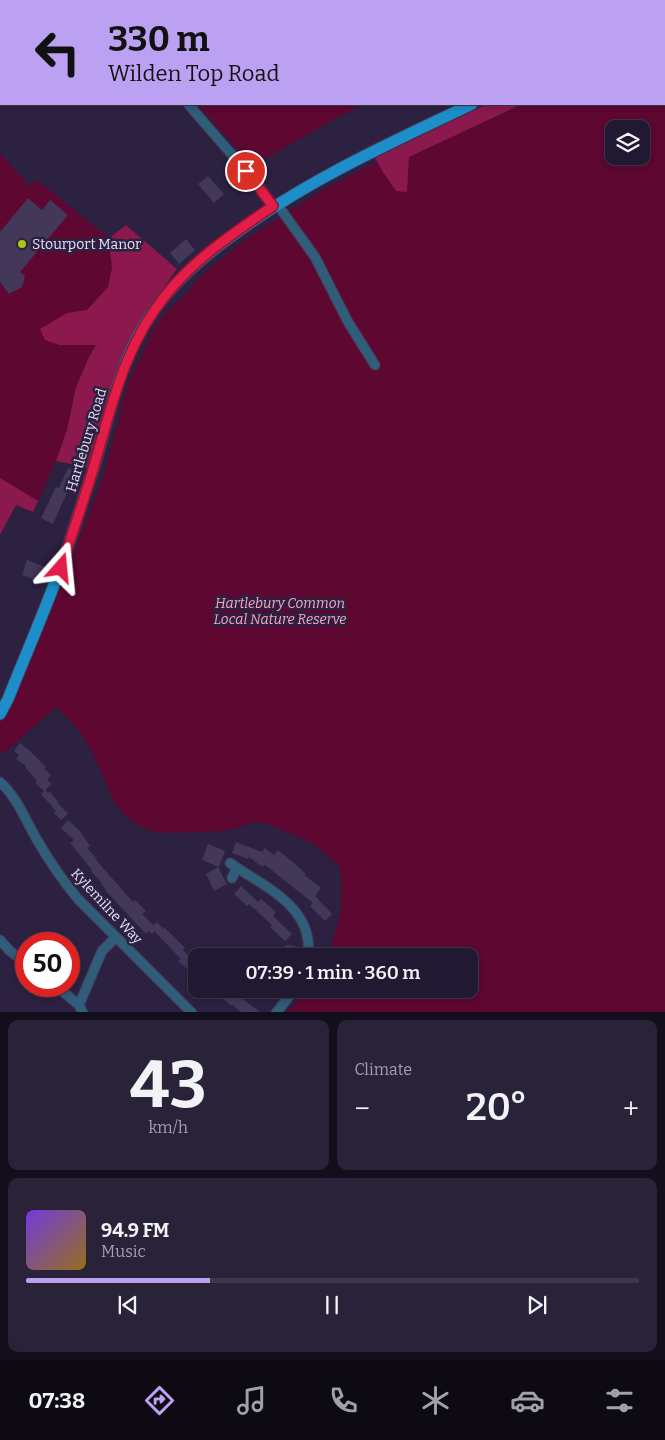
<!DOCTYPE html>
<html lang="en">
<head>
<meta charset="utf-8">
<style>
	:root { --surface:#211931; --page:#292239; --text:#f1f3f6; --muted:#a2a0ab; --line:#3e384d; --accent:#bca0f2 }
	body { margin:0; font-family:Bitter,serif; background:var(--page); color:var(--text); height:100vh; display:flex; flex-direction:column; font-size:19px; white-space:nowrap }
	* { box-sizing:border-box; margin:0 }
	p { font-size:16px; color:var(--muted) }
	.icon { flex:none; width:28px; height:28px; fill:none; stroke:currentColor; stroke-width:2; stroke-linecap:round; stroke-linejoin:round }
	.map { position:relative; height:1012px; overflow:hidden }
	.side { display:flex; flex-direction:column; gap:8px; padding:8px; background:#120e1b; flex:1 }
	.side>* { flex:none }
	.hud { position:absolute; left:0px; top:0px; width:665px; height:105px; box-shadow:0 2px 8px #0003,0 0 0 1px var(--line); background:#bca0f2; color:#111; overflow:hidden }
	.buttons { position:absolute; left:605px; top:120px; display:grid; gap:10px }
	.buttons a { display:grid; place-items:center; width:45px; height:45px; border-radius:10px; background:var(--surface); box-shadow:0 2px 8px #0003,0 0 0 1px var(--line); font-size:25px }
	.speed { position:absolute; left:15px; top:932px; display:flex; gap:10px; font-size:25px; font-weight:700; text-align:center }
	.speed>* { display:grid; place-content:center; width:65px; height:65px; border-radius:50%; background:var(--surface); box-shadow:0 2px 8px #0003,0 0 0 1px var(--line); line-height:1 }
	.speed .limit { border:8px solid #d22; background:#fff; color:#111 }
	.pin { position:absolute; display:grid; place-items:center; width:42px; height:42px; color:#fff; margin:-21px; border:2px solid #fff; border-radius:50%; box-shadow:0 1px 5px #0007 }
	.me { position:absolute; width:55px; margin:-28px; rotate:18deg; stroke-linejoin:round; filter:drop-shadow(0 0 4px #0008) }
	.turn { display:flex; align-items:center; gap:18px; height:105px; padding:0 25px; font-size:22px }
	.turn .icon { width:65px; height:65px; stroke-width:2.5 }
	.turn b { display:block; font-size:35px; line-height:42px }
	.big { font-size:38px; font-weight:600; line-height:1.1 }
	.side .widget { flex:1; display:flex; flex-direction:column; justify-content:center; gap:8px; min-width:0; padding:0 18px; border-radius:10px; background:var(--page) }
	.side .dial { align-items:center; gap:0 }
	.dial b { font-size:65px; line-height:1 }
	.song { display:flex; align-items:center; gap:15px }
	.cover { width:60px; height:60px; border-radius:8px; background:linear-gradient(135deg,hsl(260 70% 55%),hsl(40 70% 35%)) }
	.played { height:5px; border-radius:2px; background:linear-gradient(90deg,var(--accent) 30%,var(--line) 30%) }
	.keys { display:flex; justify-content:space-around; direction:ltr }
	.heat { display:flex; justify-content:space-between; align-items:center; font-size:28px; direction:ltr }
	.side .tiles { flex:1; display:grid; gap:8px; grid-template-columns:1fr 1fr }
	.widget:last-child { grid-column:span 2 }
	.trip { position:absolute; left:188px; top:948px; width:290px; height:50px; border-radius:10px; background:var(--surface); box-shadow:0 2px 8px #0003,0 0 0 1px var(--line); font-weight:600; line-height:50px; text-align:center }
	.tab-bar { display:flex; height:80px; justify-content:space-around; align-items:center; background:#0d0a14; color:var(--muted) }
	.tab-bar .icon { width:35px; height:35px }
	.tab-bar .active { color:var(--accent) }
	.tab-bar b { font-size:22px; color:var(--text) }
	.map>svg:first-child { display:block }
	.green { fill:#5e0731; fill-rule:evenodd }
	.forest { fill:#8b194e }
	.building { fill:#43385a }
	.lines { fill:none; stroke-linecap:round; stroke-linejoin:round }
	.minor-casing { stroke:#463c5a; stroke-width:11 }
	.major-casing { stroke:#463c5a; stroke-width:13 }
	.minor { stroke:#2f5d7a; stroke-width:9 }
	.major { stroke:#1c8fcb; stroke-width:11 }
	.route-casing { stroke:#92132f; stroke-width:12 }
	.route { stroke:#e11d48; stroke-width:9 }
	.poi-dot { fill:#adc60f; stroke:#2c2141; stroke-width:2 }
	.labels { text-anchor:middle; stroke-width:5; stroke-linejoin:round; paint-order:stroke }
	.poi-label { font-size:14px; fill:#e6e0f6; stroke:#2c2141; text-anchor:start }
	.street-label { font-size:14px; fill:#e6e0f6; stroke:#2c2141 }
	.park-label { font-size:14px; font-style:italic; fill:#fea5c2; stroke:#2c2141 }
</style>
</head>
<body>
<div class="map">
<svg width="665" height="1013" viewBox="0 0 665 1013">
	<rect width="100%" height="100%" fill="#2c2141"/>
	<path class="green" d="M103 0H310L311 1H104Z
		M665 35V1012H287L309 989H469V956H328L340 916 342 893 340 867 314 844 265 823 254 822 237 828 220 831 167 833 155 832 142 827 128 818 116 805 92 752 82 735 68 718 56 707 3 754 0 750V724L20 681 67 572 105 471 128 383 139 362 150 336 160 320 172 306 185 295 202 275 243 241 323 190 386 157 407 191 409 157 523 104H664V36ZM614 129H641V156H614Z
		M197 104H362L252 166Z
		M0 152 29 186 37 180 109 238 126 225 177 269 134 330 114 377 88 469 80 466 56 461 33 512 16 505 0 535Z"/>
	<path class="forest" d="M487 104H522L409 157 407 192 396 191 383 172 375 158Z
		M126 225 177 269 134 330 114 377 88 469 80 466 56 461 67 430 76 387 89 357 96 345H59L45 340 40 329 67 313 87 310 108 287 112 268 109 238Z
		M0 478 38 501 33 512 16 505 0 535Z"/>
	<path class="building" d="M208 176 224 194 214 203 198 184Z
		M28 198 42 210 50 200 68 215 20 272 25 276 22 287 9 294 0 282V232Z
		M186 239 195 250 179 264 170 253Z
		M68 468 80 473 74 485 71 484 53 524 41 518 56 487 59 488Z
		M27 560 47 568 42 582 22 575Z
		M20 743 31 752 46 767 44 769 51 775 47 780 52 784 45 790 48 793 50 792 58 801 57 802 68 814 61 820 54 813 56 811 41 794 44 791 35 783 37 781 25 767 26 766 16 759 19 755 14 751Z
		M68 820 79 830 90 846 87 848 97 859 96 860 133 902 135 900 146 911 142 914 153 925 157 922 163 929 164 927 185 948 183 950 196 964V977L178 961 181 959 154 931 152 934 149 931 146 934 105 890 106 889 101 884 102 883 91 871 92 870 70 843 74 840 61 828Z
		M236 842 262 852 265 848 274 855 278 850 296 865 306 874 304 875 321 888 315 896 332 914 325 921 310 906 313 903 265 865 262 867 249 857 248 859 232 853Z
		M208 844 225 851 219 867 202 860Z
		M218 867 227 884 214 891 206 874Z
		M241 886 258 902 261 899 276 912 273 916 292 934 285 941 270 927 272 925 249 904 247 906 234 894Z
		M285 945 296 946 295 956H283Z
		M210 989H230L261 1013H242L233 1005 232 1006Z"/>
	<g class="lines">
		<defs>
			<path id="minor" d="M93 0 94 1
				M188 104 259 186 273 206
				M277 204 315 257 348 322 375 365
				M0 782C17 797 25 819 36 838 48 859 62 880 78 899L192 1013
				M230 863C264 887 314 906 308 956
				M232 878 237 868
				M0 940 10 951 26 963
				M56 986 79 1005
				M83 1013 79 1005 102 951 116 937
				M276 1013 295 989"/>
			<path id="major" d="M664 17 665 16
				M0 714 8 699C25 656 44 613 60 569 72 537 81 505 92 473 108 423 117 368 146 322 170 284 203 256 240 230 312 178 392 142 472 104"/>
		</defs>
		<use href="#minor" class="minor-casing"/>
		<use href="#major" class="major-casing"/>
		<use href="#minor" class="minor"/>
		<use href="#major" class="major"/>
	</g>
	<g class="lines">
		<defs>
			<path id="route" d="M61 568C72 534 84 500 94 466 112 405 124 347 165 296 194 259 235 232 273 206L246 171"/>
		</defs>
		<use href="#route" class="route-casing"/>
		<use href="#route" class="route"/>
	</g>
	<circle class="poi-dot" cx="22" cy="244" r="5"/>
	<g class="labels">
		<g class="poi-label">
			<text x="32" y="249">Stourport Manor</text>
		</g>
		<g class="street-label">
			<text transform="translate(86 440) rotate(-73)" y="5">Hartlebury Road</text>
			<text transform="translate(107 906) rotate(47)" y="5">Kylemilne Way</text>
		</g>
		<g class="park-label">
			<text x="280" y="608">Hartlebury Common<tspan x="280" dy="16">Local Nature Reserve</tspan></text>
		</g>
	</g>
</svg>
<div class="buttons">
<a><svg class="icon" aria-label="layers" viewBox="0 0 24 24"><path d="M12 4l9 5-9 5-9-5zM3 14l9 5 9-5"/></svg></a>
</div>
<div class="speed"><div class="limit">50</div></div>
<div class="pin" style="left:246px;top:171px;background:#d93025"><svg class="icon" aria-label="arrive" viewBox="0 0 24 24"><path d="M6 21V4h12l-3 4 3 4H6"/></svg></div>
<svg class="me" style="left:61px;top:568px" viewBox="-20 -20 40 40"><path d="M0-17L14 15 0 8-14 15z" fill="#e11d48" stroke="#fff" stroke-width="4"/></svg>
<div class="trip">07:39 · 1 min · 360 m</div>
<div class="hud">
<div class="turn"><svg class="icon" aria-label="left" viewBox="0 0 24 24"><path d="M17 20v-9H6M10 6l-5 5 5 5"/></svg><div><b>330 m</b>Wilden Top Road</div></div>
</div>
</div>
<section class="side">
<div class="tiles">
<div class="widget dial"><b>43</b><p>km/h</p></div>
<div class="widget"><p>Climate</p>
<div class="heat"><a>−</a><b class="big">20°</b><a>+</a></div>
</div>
<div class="widget">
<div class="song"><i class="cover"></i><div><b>94.9 FM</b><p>Music</p></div></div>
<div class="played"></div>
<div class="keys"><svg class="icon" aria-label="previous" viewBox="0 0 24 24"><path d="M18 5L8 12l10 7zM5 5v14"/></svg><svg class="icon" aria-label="pause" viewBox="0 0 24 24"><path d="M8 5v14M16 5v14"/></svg><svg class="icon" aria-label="next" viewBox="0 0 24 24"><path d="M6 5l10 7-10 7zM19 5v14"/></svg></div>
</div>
</div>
</section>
<nav class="tab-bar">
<b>07:38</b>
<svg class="icon active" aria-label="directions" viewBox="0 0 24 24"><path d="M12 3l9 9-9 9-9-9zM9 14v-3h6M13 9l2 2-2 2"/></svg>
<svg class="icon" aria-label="music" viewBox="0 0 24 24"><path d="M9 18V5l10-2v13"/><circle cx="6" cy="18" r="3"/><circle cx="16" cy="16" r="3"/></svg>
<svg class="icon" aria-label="phone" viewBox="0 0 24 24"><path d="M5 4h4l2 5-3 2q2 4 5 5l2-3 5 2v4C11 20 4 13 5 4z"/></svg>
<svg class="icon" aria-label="climate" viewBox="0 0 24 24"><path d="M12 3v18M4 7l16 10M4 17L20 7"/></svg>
<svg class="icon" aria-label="car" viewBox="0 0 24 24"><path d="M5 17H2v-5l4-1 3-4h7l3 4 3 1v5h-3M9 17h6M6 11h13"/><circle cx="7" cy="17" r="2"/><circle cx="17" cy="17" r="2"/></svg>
<svg class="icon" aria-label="filters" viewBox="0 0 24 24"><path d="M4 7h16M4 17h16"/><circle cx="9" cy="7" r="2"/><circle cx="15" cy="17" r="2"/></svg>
</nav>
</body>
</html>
